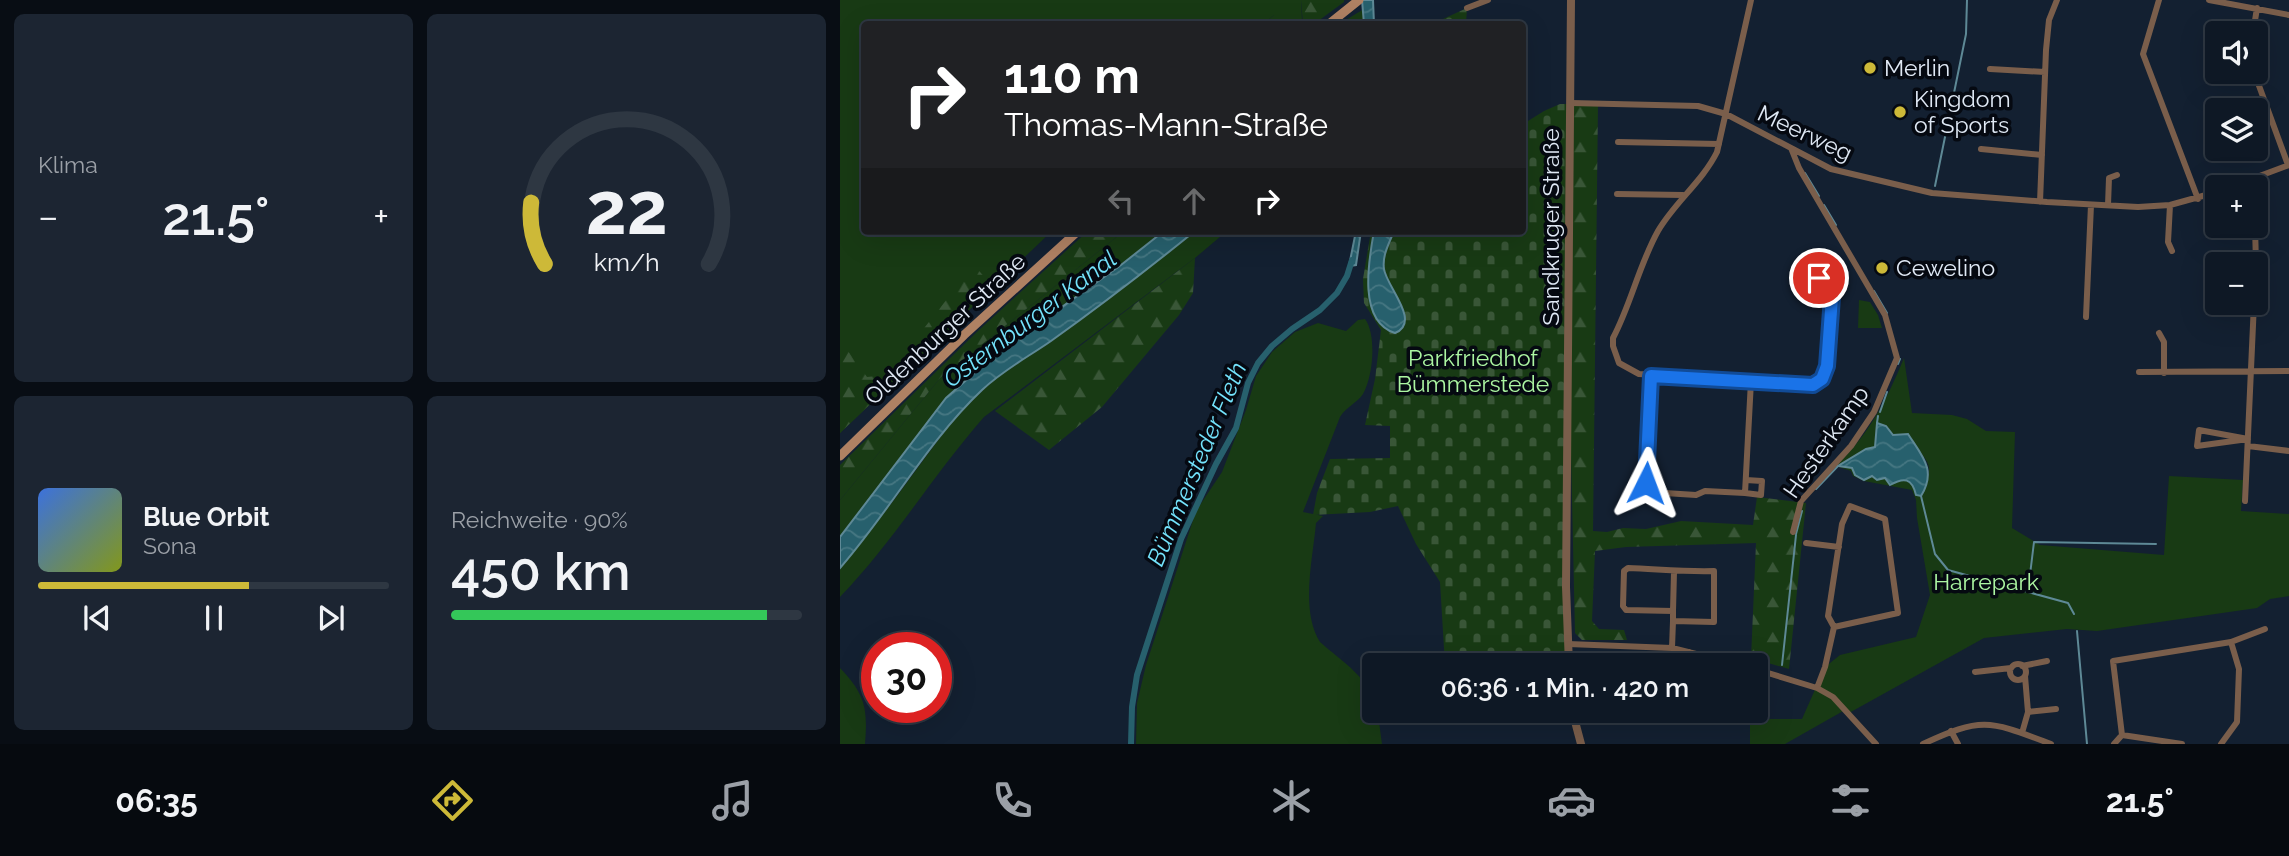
<!DOCTYPE html>
<html lang="de">
<head>
<meta charset="utf-8">
<style>
	:root { --surface:#0e1825; --page:#1c2532; --text:#f1f3f6; --muted:#9ba0a7; --line:#2e3742; --accent:#cdb938 }
	body { margin:0; font-family:Raleway,sans-serif; background:var(--page); color:var(--text); height:100vh; display:flex; flex-direction:column; font-size:26px; white-space:nowrap }
	* { box-sizing:border-box; margin:0 }
	p { font-size:23px; color:var(--muted) }
	.icon { flex:none; width:38px; height:38px; fill:none; stroke:currentColor; stroke-width:2; stroke-linecap:round; stroke-linejoin:round }
	.map { position:relative; flex:1; overflow:hidden }
	.drawer { display:flex; flex-direction:column; gap:14px; padding:14px; background:#080d14; width:840px }
	.drawer>* { flex:none }
	.top-card { position:absolute; left:21px; top:21px; width:665px; height:214px; border-radius:7px; box-shadow:0 7px 28px #0002,0 0 0 2px var(--line); background:#202124; color:#fff; overflow:hidden }
	.fabs { position:absolute; left:1365px; top:21px; display:grid; gap:14px }
	.fabs a { display:grid; place-items:center; width:63px; height:63px; border-radius:7px; background:var(--surface); box-shadow:0 7px 28px #0002,0 0 0 2px var(--line); font-size:35px }
	.speed { position:absolute; left:21px; top:632px; display:flex; gap:14px; font-size:35px; font-weight:700; text-align:center }
	.speed>* { display:grid; place-content:center; width:91px; height:91px; border-radius:50%; background:var(--surface); box-shadow:0 7px 28px #0002,0 0 0 2px var(--line); line-height:1 }
	.speed .limit { border:10px solid #d22; background:#fff; color:#111 }
	.pin { position:absolute; display:grid; place-items:center; width:60px; height:60px; color:#fff; margin:-30px; border:4px solid #fff; border-radius:50%; box-shadow:0 2px 7px #0007 }
	.me { position:absolute; width:77px; margin:-38px; rotate:3deg; stroke-linejoin:round; filter:drop-shadow(0 0 5px #0008) }
	.turn { display:flex; align-items:center; gap:24px; height:147px; padding:0 28px; font-size:32px }
	.turn .icon { width:91px; height:91px; stroke-width:2.5 }
	.turn b { display:block; font-size:49px; line-height:60px }
	.lanes { display:flex; align-items:center; height:66px; padding:0 28px; background:#0003; justify-content:center; gap:35px; direction:ltr }
	.lanes .off { opacity:.35 }
	.big { font-size:52px; font-weight:600; line-height:1.1 }
	.drawer .widget { flex:1; display:flex; flex-direction:column; justify-content:center; gap:10px; min-width:0; padding:0 24px; border-radius:10px; background:var(--page) }
	.drawer .dial { align-items:center; gap:0 }
	.dial svg { height:182px; overflow:visible; fill:none; stroke:var(--line); stroke-width:7; stroke-linecap:round; text-anchor:middle }
	.dial text { fill:var(--text); stroke:none }
	.song { display:flex; align-items:center; gap:21px }
	.cover { width:84px; height:84px; border-radius:10px; background:linear-gradient(135deg,hsl(220 70% 55%),hsl(70 70% 35%)) }
	.played { height:7px; border-radius:4px; background:linear-gradient(90deg,var(--accent) 60%,var(--line) 60%) }
	.keys { display:flex; justify-content:space-around; direction:ltr }
	.heat { display:flex; justify-content:space-between; align-items:center; font-size:38px; direction:ltr }
	.charge { height:10px; border-radius:5px; background:linear-gradient(90deg,#34c759 90%,var(--line) 0) }
	.drawer .tiles { flex:1; display:grid; gap:14px; grid-template-columns:repeat(2,1fr) }
	.trip { position:absolute; left:522px; top:653px; width:406px; height:70px; border-radius:7px; background:var(--surface); box-shadow:0 7px 28px #0002,0 0 0 2px var(--line); font-weight:600; line-height:70px; text-align:center }
	.tab-bar { display:flex; height:112px; justify-content:space-around; align-items:center; background:#060a0f; color:var(--muted) }
	.tab-bar .icon { width:49px; height:49px }
	.tab-bar .on { color:var(--accent) }
	.tab-bar b { font-size:32px; color:var(--text) }
	main { display:flex; flex:1; min-height:0 }
	.map>svg:first-child { display:block }
	.green { fill:#183a14; fill-rule:evenodd }
	.forest { fill:url(#forest-firs) }
	.cemetery { fill:url(#cemetery-stones) }
	.water { fill:url(#water-waves); stroke:#5e8996; stroke-width:2 }
	.lines { fill:none; stroke-linecap:round; stroke-linejoin:round }
	.stream { stroke:#5e8996; stroke-width:2 }
	.canal { stroke:#27606d; stroke-width:6 }
	.minor { stroke:#7a5e4b; stroke-width:6 }
	.tertiary { stroke:#7a5e4b; stroke-width:8 }
	.secondary { stroke:#af8163; stroke-width:9 }
	.route-casing { stroke:#114b97; stroke-width:18 }
	.route { stroke:#1a73e8; stroke-width:12 }
	.poi-dot { fill:#cdb938; stroke:#050911; stroke-width:2.5 }
	.labels { text-anchor:middle; stroke-width:7; stroke-linejoin:round; paint-order:stroke }
	.poi-label { font-size:23px; fill:#e0e9f5; stroke:#050911; text-anchor:start }
	.street-label { font-size:23px; fill:#e0e9f5; stroke:#050911 }
	.park-label { font-size:23px; fill:#acf6a2; stroke:#050911 }
	.water-label { font-size:24px; font-style:italic; fill:#74e4fd; stroke:#050911 }
</style>
</head>
<body>
<main>
<section class="drawer">
<div class="tiles">
<div class="widget"><p>Klima</p>
<div class="heat"><a>−</a><b class="big">21.5°</b><a>+</a></div>
</div>
<div class="widget dial"><svg viewBox="0 0 100 80">
<path d="M14 69A42 42 0 1 1 86 69"/>
<path d="M14 69A42 42 0 0 1 8 42" stroke="#cdb938"/>
<text x="50" y="56" font-size="32" font-weight="700">22</text>
<text x="50" y="72" font-size="11">km/h</text>
</svg></div>
<div class="widget">
<div class="song"><i class="cover"></i><div><b>Blue Orbit</b><p>Sona</p></div></div>
<div class="played"></div>
<div class="keys"><svg class="icon" aria-label="previous" viewBox="0 0 24 24"><path d="M18 5L8 12l10 7zM5 5v14"/></svg><svg class="icon" aria-label="pause" viewBox="0 0 24 24"><path d="M8 5v14M16 5v14"/></svg><svg class="icon" aria-label="next" viewBox="0 0 24 24"><path d="M6 5l10 7-10 7zM19 5v14"/></svg></div>
</div>
<div class="widget"><p>Reichweite · 90%</p><b class="big">450 km</b><div class="charge"></div></div>
</div>
</section>
<div class="map">
<svg width="1449" height="744" viewBox="0 0 1449 744">
	<defs>
		<pattern id="forest-firs" width="22" height="20" patternUnits="userSpaceOnUse" patternTransform="scale(1.75)"><rect width="22" height="20" fill="#183a14"/><path d="M5 1l3.5 6h-7zM16 11l3.5 6h-7z" fill="#395637"/></pattern>
		<pattern id="cemetery-stones" width="16" height="16" patternUnits="userSpaceOnUse" patternTransform="scale(1.75)"><rect width="16" height="16" fill="#183a14"/><path d="M2 7V4a2 2 0 0 1 4 0v3zM10 15v-3a2 2 0 0 1 4 0v3z" fill="#395637"/></pattern>
		<pattern id="water-waves" width="16" height="10" patternUnits="userSpaceOnUse" patternTransform="scale(1.75)"><rect width="16" height="10" fill="#27606d"/><path d="M0 5q4-4 8 0t8 0" fill="none" stroke="#467782"/></pattern>
	</defs>
	<rect width="100%" height="100%" fill="#132031"/>
	<path class="green" d="M0 0H461L462 20 460 24H451V20L434 15 423 24H24V231H212L0 433Z
		M284 231H324L281 265 157 353 106 398 0 537V500L101 377Z
		M355 231H387L355 258 144 417C93 475 54 541 0 597V568L54 500 115 417 162 372 209 343 284 287Z
		M1019 300 1030 302 1038 315 1042 328H1018Z
		M525 319C537 335 533 377 523 394 517 403 506 407 500 417L463 512 483 516 476 523C473 558 460 611 480 642 501 661 534 680 534 710L551 711 560 717 539 722 542 744H296L297 703 306 665 356 511 382 472 406 410 416 376 432 352 455 332 478 323 506 331 518 320Z
		M1064 358 1072 413 1112 415 1127 419 1146 431 1175 432 1172 528 1200 545 1324 555 1329 476 1403 480 1401 511 1449 514V596L1430 599 1417 608 1257 631 1227 629 1144 638 1009 713 1005 710 945 744H910V719H962L985 667 1000 655 1076 637 1090 595 1077 518 1076 500 1072 490 1024 481 1013 476 1011 471 996 466C1030 433 1046 401 1064 358ZM1046 426 1053 435 1074 443C1078 452 1089 459 1089 469 1089 476 1086 481 1086 488L1074 487 1068 480 1058 479 1053 483 1046 478 1015 475 1012 468 999 466 1026 449 1035 447V435Z
		M0 668C25 694 28 708 25 744H0Z"/>
	<path class="forest" d="M461 0H504V2L474 24H463Z
		M524 9V24H499Z
		M445 11 451 24H424L434 15Z
		M731 103 758 104 753 531 767 532 783 528 806 529 841 521 913 525 917 497 966 503 949 669 911 658 916 543 786 547 755 551 752 621 759 629 784 630 787 640H742L735 633 729 366Z
		M248 231H284L101 377 0 500V465L140 329Z
		M355 258 353 293 339 315 262 407 209 450 155 411Z
		M134 265 153 287 0 433V340L27 377 47 375Z"/>
	<path class="cemetery" d="M627 8 626 24H592Z
		M720 104H730L729 665H661L659 651 623 663 605 665 600 582 576 544 558 506 530 512 473 515 477 493 490 459 550 458V426L525 425 535 379 541 330 524 303 523 279 531 231H682L683 124 704 111Z"/>
	<path class="water" d="M522 0H533L534 24H524Z
		M324 231H355C308 269 260 306 211 341 188 357 163 370 142 390 87 442 50 511 0 568V537L106 398 157 353 281 265Z
		M516 231H521L516 265 509 266Z
		M534 231H554C549 244 542 255 544 269 546 286 582 322 555 333 517 321 529 259 534 231Z
		M1037 423 1046 426 1053 435 1068 434C1082 456 1097 470 1081 496L1076 495C1072 478 1064 477 1050 485L1045 478 1037 480 1032 476 1024 480 1015 475 1012 468 998 466 1026 449 1035 447Z"/>
	<g class="lines">
		<path class="stream" d="M965 173 979 196
			M1095 186 1126 34 1127 0
			M984 205 996 225
			M1034 291 1047 313
			M1058 364 1060 359
			M1040 412 1047 392
			M1037 423 1038 416
			M976 489 998 466
			M1081 496 1095 554 1108 570 1228 603 1234 614
			M956 534 962 511
			M1188 591 1194 542 1316 544
			M1237 631 1247 744
			M942 665 956 535"/>
		<path class="canal" d="M291 744 292 707 297 675 341 539 376 464 396 428 408 383 418 363 432 346 452 329 480 310 497 293 507 276 512 260"/>
		<path class="minor" d="M911 0 877 152C862 182 835 202 818 231 799 265 791 304 773 338V346L779 363 799 374 973 385C978 382 983 380 985 374 991 361 994 291 989 279L984 277 979 278 977 284 992 297
			M1319 0 1303 54 1358 199
			M1369 0 1449 15
			M627 8 648 0
			M1413 33 1417 8
			M1150 69 1205 72
			M1414 72 1448 165
			M731 103 858 106 886 114 991 169 1092 193 1207 202 1298 207 1330 205 1377 192
			M778 142 879 144
			M951 148 959 168 1045 315 1057 358 1034 412 1011 446 961 501 953 532
			M1141 149 1202 155
			M1390 187 1449 165
			M777 194 843 195
			M1200 202 1206 50 1209 20 1217 0
			M1268 205 1269 178 1277 175
			M1330 205 1328 242 1332 251
			M1415 226 1416 264
			M1246 317 1251 205
			M1319 333 1324 342V373
			M1299 372 1449 371
			M1359 430 1408 439 1357 446Z
			M1408 446 1449 451
			M906 480 922 481 921 495 905 493 911 381
			M806 483 800 481 793 484 791 488 793 496 803 498 809 492 806 483 811 376
			M809 492 856 495 865 491 905 493
			M1405 501 1414 303
			M966 543 999 547
			M833 611 834 572
			M1391 642 1425 629
			M728 644 832 648 900 665
			M832 648 833 621 874 622V571C845 572 817 569 788 568L784 571 783 606 786 610 833 611V621
			M1170 672a8 8 0 1 1 16 0a8 8 0 1 1-16 0Z
			M848 665 849 652
			M1182 666 1207 661
			M915 669 977 688 993 697 1036 744
			M1135 672 1171 668
			M977 688 985 667 994 627 1058 613 1045 519 1010 506 1002 524 988 616 994 627
			M1188 712 1216 709
			M836 713 857 716
			M901 722 902 710
			M1111 731 1118 744
			M1182 733 1188 712 1185 676
			M1282 735 1342 744
			M1083 744C1143 716 1150 721 1211 744
			M1274 744 1282 735 1273 661 1391 642 1399 669 1397 722 1381 744"/>
		<path class="tertiary" d="M729 665 726 587 731 0
			M732 710 741 744"/>
		<path class="secondary" d="M489 24 519 0
			M0 456 124 335 238 231"/>
	</g>
	<g class="lines">
		<defs>
			<path id="route" d="M806 483 811 376 973 385 982 379 987 366 992 297 977 284 979 278"/>
		</defs>
		<use href="#route" class="route-casing"/>
		<use href="#route" class="route"/>
	</g>
	<g class="poi-dot">
		<circle cx="1030" cy="68" r="7"/>
		<circle cx="1060" cy="112" r="7"/>
		<circle cx="1042" cy="268" r="7"/>
	</g>
	<g class="labels">
		<g class="poi-label">
			<text x="1044" y="76">Merlin</text>
			<text x="1074" y="107">Kingdom<tspan x="1074" dy="26">of Sports</tspan></text>
			<text x="1056" y="276">Cewelino</text>
		</g>
		<g class="street-label">
			<text transform="translate(965 133) rotate(25)" y="8">Meerweg</text>
			<text transform="translate(711 227) rotate(-90)" y="8">Sandkruger Straße</text>
			<text transform="translate(105 329) rotate(-43)" y="8">Oldenburger Straße</text>
			<text transform="translate(986 442) rotate(-55)" y="8">Hesterkamp</text>
		</g>
		<g class="park-label">
			<text x="633" y="366">Parkfriedhof<tspan x="633" dy="26">Bümmerstede</tspan></text>
			<text x="1146" y="590">Harrepark</text>
		</g>
		<g class="water-label">
			<text transform="translate(190 319) rotate(-37)" y="8">Osternburger Kanal</text>
			<text transform="translate(357 464) rotate(-67)" y="8">Bümmersteder Fleth</text>
		</g>
	</g>
</svg>
<div class="fabs">
<a><svg class="icon" aria-label="sound" viewBox="0 0 24 24"><path d="M4 9h4l5-4v14l-5-4H4zM17 9q2 3 0 6"/></svg></a>
<a><svg class="icon" aria-label="layers" viewBox="0 0 24 24"><path d="M12 4l9 5-9 5-9-5zM3 14l9 5 9-5"/></svg></a>
<a>+</a>
<a>−</a>
</div>
<div class="speed"><div class="limit">30</div></div>
<div class="pin" style="left:979px;top:278px;background:#d93025"><svg class="icon" aria-label="arrive" viewBox="0 0 24 24"><path d="M6 21V4h12l-3 4 3 4H6"/></svg></div>
<svg class="me" style="left:806px;top:483px" viewBox="-20 -20 40 40"><path d="M0-17L14 15 0 8-14 15z" fill="#1a73e8" stroke="#fff" stroke-width="4"/></svg>
<div class="trip">06:36 · 1 Min. · 420 m</div>
<div class="top-card">
<div class="turn"><svg class="icon" aria-label="right" viewBox="0 0 24 24"><path d="M7 20v-9h11M14 6l5 5-5 5"/></svg><div><b>110 m</b>Thomas-Mann-Straße</div></div>
<div class="lanes"><svg class="icon off" aria-label="left" viewBox="0 0 24 24"><path d="M17 20v-9H6M10 6l-5 5 5 5"/></svg><svg class="icon off" aria-label="ahead" viewBox="0 0 24 24"><path d="M12 20V5M6 11l6-6 6 6"/></svg><svg class="icon" aria-label="right" viewBox="0 0 24 24"><path d="M7 20v-9h11M14 6l5 5-5 5"/></svg></div>
</div>
</div>
</main>
<nav class="tab-bar">
<b>06:35</b>
<svg class="icon on" aria-label="directions" viewBox="0 0 24 24"><path d="M12 3l9 9-9 9-9-9zM9 14v-3h6M13 9l2 2-2 2"/></svg>
<svg class="icon" aria-label="music" viewBox="0 0 24 24"><path d="M9 18V5l10-2v13"/><circle cx="6" cy="18" r="3"/><circle cx="16" cy="16" r="3"/></svg>
<svg class="icon" aria-label="phone" viewBox="0 0 24 24"><path d="M5 4h4l2 5-3 2q2 4 5 5l2-3 5 2v4C11 20 4 13 5 4z"/></svg>
<svg class="icon" aria-label="climate" viewBox="0 0 24 24"><path d="M12 3v18M4 7l16 10M4 17L20 7"/></svg>
<svg class="icon" aria-label="car" viewBox="0 0 24 24"><path d="M5 17H2v-5l4-1 3-4h7l3 4 3 1v5h-3M9 17h6M6 11h13"/><circle cx="7" cy="17" r="2"/><circle cx="17" cy="17" r="2"/></svg>
<svg class="icon" aria-label="filters" viewBox="0 0 24 24"><path d="M4 7h16M4 17h16"/><circle cx="9" cy="7" r="2"/><circle cx="15" cy="17" r="2"/></svg>
<b>21.5°</b>
</nav>
</body>
</html>
